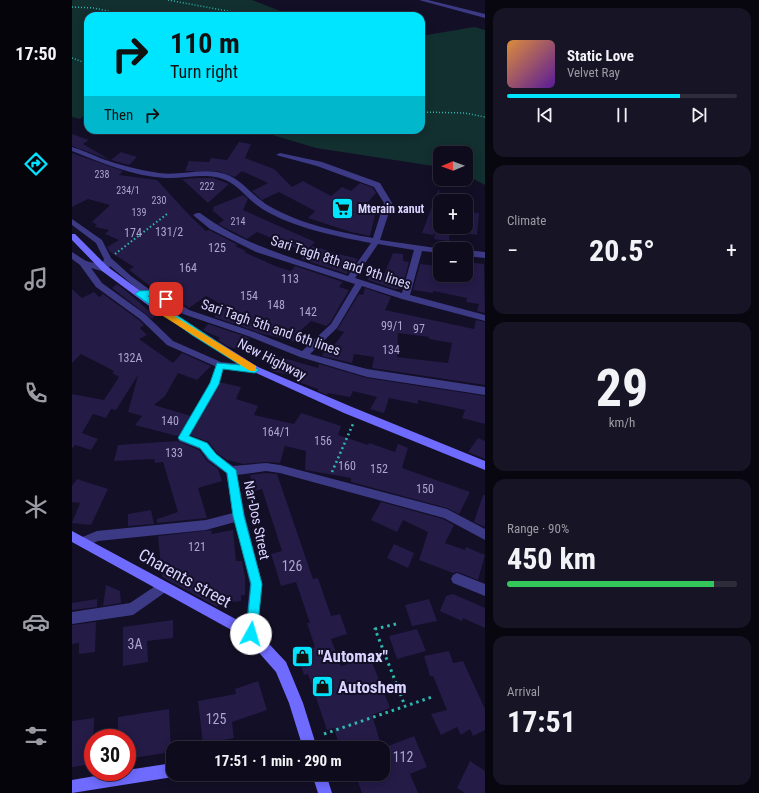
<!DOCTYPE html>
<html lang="en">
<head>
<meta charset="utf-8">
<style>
	:root { --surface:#0e0b1c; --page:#171425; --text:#f1f3f6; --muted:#9b9ba3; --line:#2e2b3b; --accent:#00e5ff }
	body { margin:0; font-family:"Roboto Condensed",sans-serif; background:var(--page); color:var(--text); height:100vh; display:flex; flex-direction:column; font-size:15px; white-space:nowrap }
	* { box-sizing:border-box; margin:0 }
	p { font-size:13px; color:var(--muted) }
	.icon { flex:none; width:22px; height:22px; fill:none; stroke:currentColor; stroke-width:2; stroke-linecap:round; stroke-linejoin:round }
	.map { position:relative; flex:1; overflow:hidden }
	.panel { display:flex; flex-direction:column; gap:8px; padding:8px; background:#08060f; width:274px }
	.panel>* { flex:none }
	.top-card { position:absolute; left:12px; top:12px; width:341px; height:122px; border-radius:12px; box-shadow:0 2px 10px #0003,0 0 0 1px var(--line); background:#00e5ff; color:#111; overflow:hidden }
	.needle { width:26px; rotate:269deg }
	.fabs { position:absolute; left:361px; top:146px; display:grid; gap:8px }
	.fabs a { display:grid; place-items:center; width:40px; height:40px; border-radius:8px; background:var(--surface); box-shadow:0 2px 10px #0003,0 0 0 1px var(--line); font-size:20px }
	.speed { position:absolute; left:12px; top:729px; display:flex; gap:8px; font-size:20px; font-weight:700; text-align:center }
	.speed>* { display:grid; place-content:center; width:52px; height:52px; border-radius:50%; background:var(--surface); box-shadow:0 2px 10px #0003,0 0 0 1px var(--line); line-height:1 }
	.speed .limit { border:6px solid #d22; background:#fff; color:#111 }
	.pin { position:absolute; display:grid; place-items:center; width:34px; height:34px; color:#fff; margin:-17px; border-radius:8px; box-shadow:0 2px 6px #0006 }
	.me { position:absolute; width:44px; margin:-22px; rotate:6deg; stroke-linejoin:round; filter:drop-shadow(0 0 3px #0008) }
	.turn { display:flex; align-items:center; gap:14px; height:84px; padding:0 20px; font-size:18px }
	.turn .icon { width:52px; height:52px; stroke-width:2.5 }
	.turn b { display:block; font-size:28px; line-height:34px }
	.then { display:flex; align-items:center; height:38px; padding:0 20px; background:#0003; gap:8px; font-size:15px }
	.big { font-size:30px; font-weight:700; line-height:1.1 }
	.panel .card { flex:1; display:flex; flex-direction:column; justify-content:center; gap:6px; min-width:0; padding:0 14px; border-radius:12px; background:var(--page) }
	.panel .dial { align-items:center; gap:0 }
	.dial b { font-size:52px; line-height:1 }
	.song { display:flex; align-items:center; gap:12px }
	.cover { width:48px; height:48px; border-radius:6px; background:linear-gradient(135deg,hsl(30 70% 55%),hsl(270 70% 35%)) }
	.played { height:4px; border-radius:2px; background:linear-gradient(90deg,var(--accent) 75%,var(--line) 75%) }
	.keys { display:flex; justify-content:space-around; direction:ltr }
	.heat { display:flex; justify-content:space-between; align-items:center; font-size:22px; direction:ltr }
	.charge { height:6px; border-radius:3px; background:linear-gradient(90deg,#34c759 90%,var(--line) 0) }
	.trip { position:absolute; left:94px; top:741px; width:224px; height:40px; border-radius:12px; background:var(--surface); box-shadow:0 2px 10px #0003,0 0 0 1px var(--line); font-weight:700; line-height:40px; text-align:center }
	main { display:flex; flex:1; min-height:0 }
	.dock { display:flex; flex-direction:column; width:72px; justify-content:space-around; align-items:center; background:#06040b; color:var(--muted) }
	.dock .icon { width:28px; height:28px }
	.dock .active { color:var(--accent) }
	.dock b { font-size:18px; color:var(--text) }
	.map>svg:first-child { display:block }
	.green { fill:#12302f }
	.building { fill:#241b47; fill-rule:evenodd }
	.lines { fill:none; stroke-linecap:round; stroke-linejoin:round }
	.path-far3 { stroke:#2fb8b0; stroke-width:1.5; stroke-dasharray:1 2; stroke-linecap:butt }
	.path-far2 { stroke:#2fb8b0; stroke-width:2; stroke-dasharray:1.5 2.5; stroke-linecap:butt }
	.path-far1 { stroke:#2fb8b0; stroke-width:2.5; stroke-dasharray:2 3; stroke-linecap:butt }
	.path { stroke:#2fb8b0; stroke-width:3; stroke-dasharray:2.5 4; stroke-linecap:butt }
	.lane { fill:#3d3a85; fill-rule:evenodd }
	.street { fill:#3d3a85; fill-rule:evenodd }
	.secondary { fill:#6f6bff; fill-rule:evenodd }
	.route { fill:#00e5ff; stroke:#0095a6 }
	.slow { fill:#f59e0b }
	.labels { text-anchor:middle; stroke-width:4; stroke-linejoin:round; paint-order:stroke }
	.far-number-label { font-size:10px; fill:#aca6d1 }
	.far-poi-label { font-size:12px; font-weight:bold; fill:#d9d4ff; stroke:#130f26; text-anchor:start }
	.number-label { font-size:12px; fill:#aca6d1 }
	.street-label { font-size:14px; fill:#d9d4ff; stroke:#130f26 }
	.near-number-label { font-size:14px; fill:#aca6d1 }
	.near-street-label { font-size:17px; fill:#d9d4ff; stroke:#130f26 }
	.near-poi-label { font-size:17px; font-weight:bold; fill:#d9d4ff; stroke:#130f26; text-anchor:start }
</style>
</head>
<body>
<main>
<nav class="dock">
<b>17:50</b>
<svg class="icon active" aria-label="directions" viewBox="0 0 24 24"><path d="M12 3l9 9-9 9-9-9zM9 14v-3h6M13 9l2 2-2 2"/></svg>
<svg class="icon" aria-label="music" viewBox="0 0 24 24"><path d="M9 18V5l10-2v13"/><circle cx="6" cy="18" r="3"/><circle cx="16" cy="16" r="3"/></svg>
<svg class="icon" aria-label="phone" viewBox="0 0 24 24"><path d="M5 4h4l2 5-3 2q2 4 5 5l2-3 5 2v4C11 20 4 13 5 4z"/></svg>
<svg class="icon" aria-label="climate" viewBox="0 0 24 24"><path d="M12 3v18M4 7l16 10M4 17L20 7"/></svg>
<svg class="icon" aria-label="car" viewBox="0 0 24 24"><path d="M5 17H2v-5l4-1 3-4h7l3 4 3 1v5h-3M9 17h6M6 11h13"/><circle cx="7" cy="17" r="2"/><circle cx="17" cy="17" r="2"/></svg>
<svg class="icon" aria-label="filters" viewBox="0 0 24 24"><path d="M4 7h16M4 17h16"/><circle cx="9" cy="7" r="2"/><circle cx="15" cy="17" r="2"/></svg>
</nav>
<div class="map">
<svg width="413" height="793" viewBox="0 0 413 793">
	<rect width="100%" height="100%" fill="#130f26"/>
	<path class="green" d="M0 0H180L221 16H16V112L8 119 0 117Z
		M402 27 413 30V185L394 175V153H368V167L244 148 184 130H349V36Z"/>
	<path class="building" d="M0 134 17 140 11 144 38 160 0 146Z
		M167 142 179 144 173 158 202 169 220 187 231 181 259 196 270 187 279 191 288 183 301 188 304 193 290 209H299L296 214 303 215 298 236 279 232 236 218 243 211 207 192 190 200 180 191 196 183 170 171 163 177 145 171H113L117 161 137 162 139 158 155 160Z
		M49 152 65 157 57 165 39 160Z
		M0 153 51 171 47 175 85 180 119 217 134 231 137 230 166 245 163 246 174 251 172 252 203 266 219 271 223 266 271 282 267 287 277 290 258 323 254 326 239 321 227 332 223 342 188 333 142 317 152 306 134 296 117 308 90 290 82 289 57 270 62 267 38 252 35 247 47 240 33 234 37 230 23 227 25 225 20 222 38 205 16 199 0 207Z
		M127 178H141L157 184 136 203 110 179Z
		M367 188 368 218 362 235 350 233Z
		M171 195 176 199 171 210 243 242 233 252 185 232 175 239 146 224 152 220 140 210 142 209 141 207Z
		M394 212 407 213 405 235 394 233Z
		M365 227H378L377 241 362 239Z
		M241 246 267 254 286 259 275 274 229 259Z
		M321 253 331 254V261L337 262 330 289H322L296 280 298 273 311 277Z
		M394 262 412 264 413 313 405 311 407 304 394 302 395 298 361 291V293L341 290 348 264 368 266V275H394Z
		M45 284 53 290 83 316 80 319 40 288Z
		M293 288 319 297 313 310 402 329 404 320 413 322V385L300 368 302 357 282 354 280 363 250 356 254 347 260 348 272 332 265 330 287 294 291 295ZM326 333 357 337V339L380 343 376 363 325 357Z
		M0 289 10 298 22 292 27 297 31 294 67 320 72 325 68 328 75 335 67 339 101 363 110 353 139 366 125 380 106 373 93 396 82 405 119 416 109 433 105 436 63 425 70 416 56 412 66 375 44 410 39 409 34 418 21 414 10 433 26 439 19 450 3 445 0 449V394L32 400 47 377 40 373 42 371 9 354 0 363Z
		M136 324 175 337 178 339 167 350 155 346 146 340 148 338 131 330Z
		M208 357 246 368 247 364 295 378 413 396V424L390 418 393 410 346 400V404L317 398 312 413 298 409 305 397 281 391 278 397 256 393 255 395 246 391V389L224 381 226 377 199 371Z
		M147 382 169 387 164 399 186 406 182 415 222 424 229 413 269 426 266 435 296 445 297 443 323 452 326 444 336 448 330 468 398 492 387 514 375 508 279 482V478L233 470 234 451 213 446 208 463 194 462 171 464 155 460 145 453 137 442 118 435Z
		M406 438 413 441V459L396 452Z
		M105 441 127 450 135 461 146 469 150 481 126 488 135 518 85 523V519L106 512 91 462 83 463 82 459 42 461 46 445Z
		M194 473 205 474 241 579 246 578 259 616 268 614 275 634 259 639 269 666 298 657 318 708 300 715 310 748H268L262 728 255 730 236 674 232 675 225 653 243 647 235 623H238L224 582 209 586 199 554 210 551 190 489 183 491 178 475Z
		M5 479 36 489 19 525 0 523 8 503 0 502V486Z
		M411 495H413V527L402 522Z
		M309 502 371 519 382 525 373 543 393 550 394 547 413 555 406 580 386 572 381 573 347 560 356 532 331 520 325 532 299 520Z
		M79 510 82 524 56 526V514Z
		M139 530 140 534 161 530 164 561H170L173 577V595H169V601L148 603 145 607 90 577 86 536Z
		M322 544 342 553 336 568 315 558Z
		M34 585 48 591 49 603 31 606Z
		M381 594 413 608V628L391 618 390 621 368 611 374 596Z
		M25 599V607L0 610V603Z
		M357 599 365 621 340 626 333 605Z
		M101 620V638L75 641 76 662 51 666V627Z
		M24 622 23 652 7 654V643L0 644V625Z
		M345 629 354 651 325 659 317 636Z
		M377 651 381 663 391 661 413 709V730L401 736 398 729 389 735 385 727 369 735 359 714 375 710 361 676H358L352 656Z
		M186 681 195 710 160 722 162 738 131 744 126 701 164 694 163 689Z
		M97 709 99 752 55 759V738H46V717Z
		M22 718 21 764 0 767V721Z
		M342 736 355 767 338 774 346 793H290L283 774H311V748Z
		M398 761 413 771V793H393L385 788Z"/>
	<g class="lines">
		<path class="path-far3" d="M96 0 182 16
			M0 7 22 8 58 16
			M0 58 16 64
			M349 112 393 113 413 117"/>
		<path class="path-far2" d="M43 254 95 214"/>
		<path class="path-far1" d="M260 472 281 424"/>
		<path class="path" d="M324 624 303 629 333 706
			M252 734 360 697"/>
		<path class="lane" d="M148 363 151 365 145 384 113 440H109L108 438 109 436 139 384 145 365Z"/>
		<path class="street" d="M347 0H356L413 14V18Z
			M0 147C10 150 19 154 28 158 47 165 67 170 87 173 109 176 132 167 153 174 171 180 181 197 197 206 228 224 266 232 301 238L312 203 302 187 245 166 204 155 208 153 250 162 308 183 320 203 308 240 371 249H368V253L350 251 338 295 413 315V321L330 299 290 286 265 328 238 354 295 369 413 387V395L295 377 228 357 176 336 111 314 84 296H64L63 294 64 292 68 291 38 266 36 271 33 272 19 268 30 283 74 315 101 341 149 362 183 365 188 369 183 373 145 367 95 345 68 319 24 287 8 265 0 259V252L14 261 30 265 32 259 24 243 0 225V219L30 240 39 258 59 276 78 290 89 291 117 310 182 332 230 351 259 324 283 284 184 252 138 229 121 215 125 213H128C172 246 225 259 276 276L299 243C263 236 223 228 192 210 176 201 165 182 148 178 130 173 111 179 93 178 61 176 30 163 0 151ZM306 244 342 250 330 293 283 278Z
			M394 250 413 252V258L394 256Z
			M111 434 136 443 144 454 161 466 194 463 208 465 375 509 413 529V540L372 518 208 473 194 471 165 475 173 516 190 584 185 634 184 638 179 640 174 638 173 634 178 584 163 522 134 530 26 541 12 547 8 546 6 542 8 538 25 531 134 520 161 513 154 473 136 460 128 449 107 441 106 438 107 435Z
			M385 573 413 584V596L381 583 379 579 381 575Z
			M91 581 95 583 97 587 95 591 61 615 0 624V612L58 603Z"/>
		<path class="secondary" d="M0 234H3L36 267 86 304 186 367 280 407 413 461V470L272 413 180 371 80 308 30 271 0 240Z
			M0 531 184 630 214 662 231 703 245 748H231L217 703 204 672 174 638 0 542Z
			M101 763V774H107L101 777 0 793V780L46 772H55V770Z
			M240 774H254L260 793H246Z"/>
	</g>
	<path class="route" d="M86 290 97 297V301C90 302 85 296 76 296L187 370 183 373 151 369 147 384 117 436 135 443 144 454 164 470 172 516 190 584 185 634 184 638 179 640 175 638 174 634 179 584 161 516 155 473 137 459 128 448 108 440 106 438 138 383 145 363 168 365 120 335 63 294 67 291Z"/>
	<path class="slow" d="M94 311 184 366V371H178L91 316 90 314Z"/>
	<defs>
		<symbol id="supermarket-square" viewBox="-11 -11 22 22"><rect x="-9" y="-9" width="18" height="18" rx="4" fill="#00e5ff" stroke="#130f26"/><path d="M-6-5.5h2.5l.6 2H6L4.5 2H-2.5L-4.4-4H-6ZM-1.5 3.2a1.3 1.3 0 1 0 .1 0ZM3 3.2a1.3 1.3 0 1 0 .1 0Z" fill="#111"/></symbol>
		<symbol id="shop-square" viewBox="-11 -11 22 22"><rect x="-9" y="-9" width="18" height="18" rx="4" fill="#00e5ff" stroke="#130f26"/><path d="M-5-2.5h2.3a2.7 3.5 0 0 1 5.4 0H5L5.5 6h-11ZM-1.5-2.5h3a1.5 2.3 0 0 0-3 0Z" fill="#111"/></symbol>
	</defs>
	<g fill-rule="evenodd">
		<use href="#supermarket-square" x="258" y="196" width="25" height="25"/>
		<use href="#shop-square" x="218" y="644" width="25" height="25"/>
		<use href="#shop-square" x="238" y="674" width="25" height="25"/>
	</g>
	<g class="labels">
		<g class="far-number-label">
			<text x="30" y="178">238</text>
			<text x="135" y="190">222</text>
			<text x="56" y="194">234/1</text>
			<text x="87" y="204">230</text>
			<text x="67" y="216">139</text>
			<text x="166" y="225">214</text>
		</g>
		<g class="far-poi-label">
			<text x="286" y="213">Mterain xanut</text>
		</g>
		<g class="number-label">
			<text x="97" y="236">131/2</text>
			<text x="61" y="237">174</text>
			<text x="145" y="252">125</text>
			<text x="116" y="272">164</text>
			<text x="218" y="283">113</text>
			<text x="177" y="300">154</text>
			<text x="204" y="309">148</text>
			<text x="236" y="316">142</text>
			<text x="320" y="330">99/1</text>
			<text x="347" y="333">97</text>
			<text x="319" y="354">134</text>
			<text x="58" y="362">132А</text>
			<text x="98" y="425">140</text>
			<text x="204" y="436">164/1</text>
			<text x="251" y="445">156</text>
			<text x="102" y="457">133</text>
			<text x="275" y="470">160</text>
			<text x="307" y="473">152</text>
			<text x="353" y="493">150</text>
			<text x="125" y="551">121</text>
		</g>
		<g class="street-label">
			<text transform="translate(269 262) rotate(18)" y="5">Sari Tagh 8th and 9th lines</text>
			<text transform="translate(199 327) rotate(19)" y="5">Sari Tagh 5th and 6th lines</text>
			<text transform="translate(200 359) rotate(27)" y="5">New Highway</text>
			<text transform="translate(185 520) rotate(78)" y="5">Nar-Dos Street</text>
		</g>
		<g class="near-number-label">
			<text x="220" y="571">126</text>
			<text x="63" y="649">3A</text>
			<text x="144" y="724">125</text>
			<text x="331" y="762">112</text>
		</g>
		<g class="near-street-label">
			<text transform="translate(113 578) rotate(29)" y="6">Charents street</text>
		</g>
		<g class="near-poi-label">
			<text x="246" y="662">"Automax"</text>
			<text x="266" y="693">Autoshem</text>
		</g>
	</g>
</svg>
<div class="fabs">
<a><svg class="needle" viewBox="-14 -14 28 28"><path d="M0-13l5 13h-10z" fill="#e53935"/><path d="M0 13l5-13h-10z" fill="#9b9ba3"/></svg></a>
<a>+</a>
<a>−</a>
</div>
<div class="speed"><div class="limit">30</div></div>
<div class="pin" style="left:94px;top:299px;background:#d93025"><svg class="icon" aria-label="arrive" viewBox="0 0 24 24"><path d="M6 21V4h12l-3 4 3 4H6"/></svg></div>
<svg class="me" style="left:179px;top:634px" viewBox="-20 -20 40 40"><circle r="19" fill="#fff"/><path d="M0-13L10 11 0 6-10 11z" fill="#00e5ff"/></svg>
<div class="trip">17:51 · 1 min · 290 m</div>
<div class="top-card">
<div class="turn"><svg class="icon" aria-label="right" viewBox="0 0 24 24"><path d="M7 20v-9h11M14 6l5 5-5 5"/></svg><div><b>110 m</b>Turn right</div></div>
<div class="then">Then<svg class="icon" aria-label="right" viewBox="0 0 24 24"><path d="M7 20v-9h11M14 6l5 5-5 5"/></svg></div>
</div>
</div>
<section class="panel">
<div class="card">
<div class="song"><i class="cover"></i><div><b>Static Love</b><p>Velvet Ray</p></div></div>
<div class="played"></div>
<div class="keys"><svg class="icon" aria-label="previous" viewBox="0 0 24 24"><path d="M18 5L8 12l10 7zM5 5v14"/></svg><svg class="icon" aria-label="pause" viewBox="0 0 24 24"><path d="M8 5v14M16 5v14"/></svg><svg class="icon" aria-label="next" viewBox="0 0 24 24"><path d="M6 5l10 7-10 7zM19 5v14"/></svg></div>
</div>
<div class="card"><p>Climate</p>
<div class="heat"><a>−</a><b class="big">20.5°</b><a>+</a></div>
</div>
<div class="card dial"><b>29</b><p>km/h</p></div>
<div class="card"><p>Range · 90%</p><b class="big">450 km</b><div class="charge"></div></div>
<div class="card"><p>Arrival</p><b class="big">17:51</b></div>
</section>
</main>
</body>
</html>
